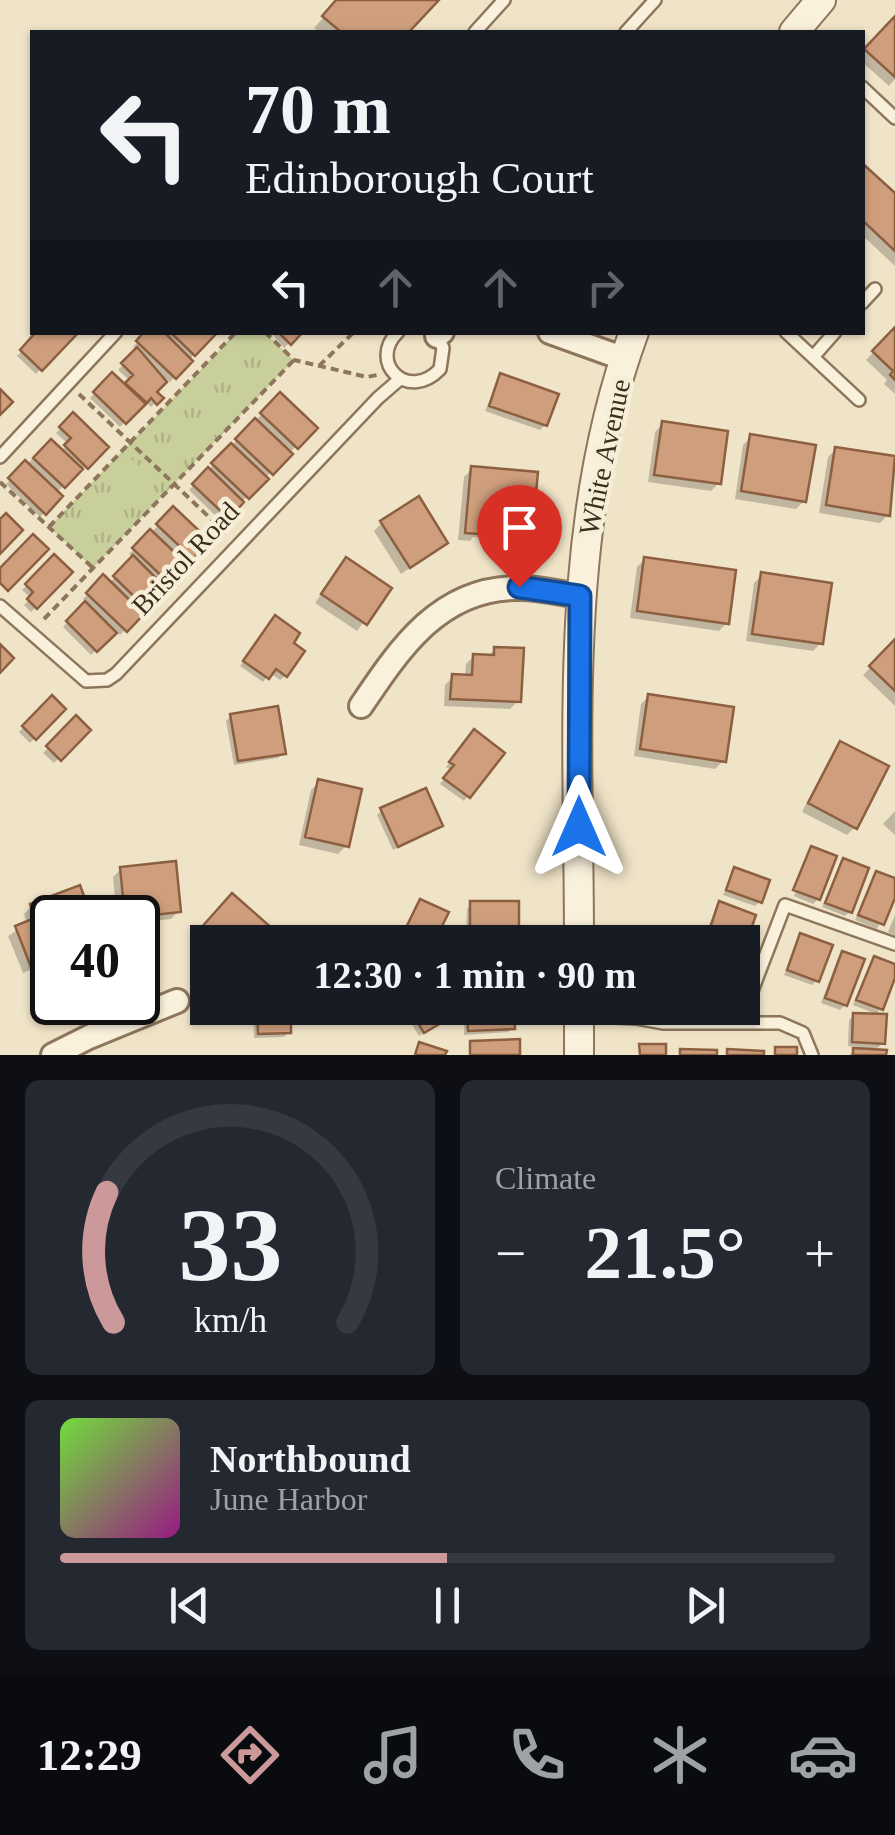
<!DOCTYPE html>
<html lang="en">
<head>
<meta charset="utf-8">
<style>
	:root { --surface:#171b24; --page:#242831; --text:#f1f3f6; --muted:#9ea1a6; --line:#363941; --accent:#cc999b }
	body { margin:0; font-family:Georgia,serif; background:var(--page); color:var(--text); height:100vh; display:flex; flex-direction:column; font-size:38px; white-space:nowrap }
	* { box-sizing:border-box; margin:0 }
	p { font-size:32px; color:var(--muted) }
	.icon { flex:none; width:55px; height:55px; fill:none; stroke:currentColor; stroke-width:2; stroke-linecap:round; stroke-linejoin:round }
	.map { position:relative; height:1055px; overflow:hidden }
	.side { display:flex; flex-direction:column; gap:25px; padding:25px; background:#0d0f14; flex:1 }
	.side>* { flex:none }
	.banner { position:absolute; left:30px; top:30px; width:835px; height:305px; border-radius:0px; box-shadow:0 2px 8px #0004; background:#171b24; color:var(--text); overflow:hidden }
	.speed { position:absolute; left:30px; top:895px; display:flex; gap:20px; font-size:50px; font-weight:700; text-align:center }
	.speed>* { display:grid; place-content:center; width:130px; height:130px; border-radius:50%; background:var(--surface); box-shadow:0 2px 8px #0004; line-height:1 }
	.speed .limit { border:5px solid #111; border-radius:15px; background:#fff; color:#111 }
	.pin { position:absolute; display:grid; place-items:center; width:85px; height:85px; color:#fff; margin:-102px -42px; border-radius:50% 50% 50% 0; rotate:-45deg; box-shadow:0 0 10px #0007 }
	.pin .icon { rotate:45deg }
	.me { position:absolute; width:110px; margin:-55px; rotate:0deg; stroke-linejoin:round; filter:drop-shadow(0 0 8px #0008) }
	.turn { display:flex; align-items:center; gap:35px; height:210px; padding:0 50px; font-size:45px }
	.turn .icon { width:130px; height:130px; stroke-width:2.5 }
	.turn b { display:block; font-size:70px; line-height:85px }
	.lanes { display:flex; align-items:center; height:95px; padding:0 50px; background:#0003; justify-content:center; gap:50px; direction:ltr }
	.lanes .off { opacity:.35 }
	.big { font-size:75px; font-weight:800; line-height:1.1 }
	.side .card { flex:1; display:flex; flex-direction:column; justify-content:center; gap:15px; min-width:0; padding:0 35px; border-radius:15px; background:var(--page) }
	.side .dial { align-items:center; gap:0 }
	.dial svg { height:260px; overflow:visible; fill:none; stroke:var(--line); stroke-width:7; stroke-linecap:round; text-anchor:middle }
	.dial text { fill:var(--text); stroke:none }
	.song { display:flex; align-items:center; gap:30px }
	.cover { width:120px; height:120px; border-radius:15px; background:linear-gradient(135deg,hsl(100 70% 55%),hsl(310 70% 35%)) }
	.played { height:10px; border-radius:5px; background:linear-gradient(90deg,var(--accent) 50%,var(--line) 50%) }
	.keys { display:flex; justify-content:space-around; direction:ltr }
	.heat { display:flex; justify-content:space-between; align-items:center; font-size:55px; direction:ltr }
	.side .tiles { flex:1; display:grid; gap:25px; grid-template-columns:1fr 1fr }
	.card:last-child { grid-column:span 2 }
	.trip { position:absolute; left:190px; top:925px; width:570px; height:100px; border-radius:0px; background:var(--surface); box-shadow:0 2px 8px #0004; font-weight:800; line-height:100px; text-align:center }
	.dock { display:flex; height:160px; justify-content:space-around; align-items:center; background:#090b0e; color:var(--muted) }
	.dock .icon { width:70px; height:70px }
	.dock .active { color:var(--accent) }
	.dock b { font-size:45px; color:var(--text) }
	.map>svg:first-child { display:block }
	.grass { fill:url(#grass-tufts) }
	.park { fill:#c9cf9b }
	.shadow { fill:#0003 }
	.building { fill:#cf9f7d; stroke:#8d5f41; stroke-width:2.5 }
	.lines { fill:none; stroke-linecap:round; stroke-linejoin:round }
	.service-casing { stroke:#8d765c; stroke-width:16 }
	.minor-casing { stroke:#8d765c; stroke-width:28 }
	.tertiary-casing { stroke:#8d765c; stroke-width:32 }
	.path { stroke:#8d765c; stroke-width:4; stroke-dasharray:8 5; stroke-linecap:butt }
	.service { stroke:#faf1dc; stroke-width:11 }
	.minor { stroke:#faf1dc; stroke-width:22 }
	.tertiary { stroke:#faf1dc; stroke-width:28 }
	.route-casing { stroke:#114b97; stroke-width:25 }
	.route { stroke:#1a73e8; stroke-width:18 }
	.labels { text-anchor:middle; stroke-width:9; stroke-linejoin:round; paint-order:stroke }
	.street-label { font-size:28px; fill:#3d2e20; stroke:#f7eed8 }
</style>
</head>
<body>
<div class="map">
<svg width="895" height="1055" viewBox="0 0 895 1055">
	<defs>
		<pattern id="grass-tufts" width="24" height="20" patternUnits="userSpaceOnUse" patternTransform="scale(2.5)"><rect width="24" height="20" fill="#c9cf9b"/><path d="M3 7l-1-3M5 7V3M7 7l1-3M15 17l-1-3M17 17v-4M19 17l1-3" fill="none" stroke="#aeb285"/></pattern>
	</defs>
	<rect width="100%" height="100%" fill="#f0e4c8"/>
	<path class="grass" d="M236 333H265L294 360 93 568 49 527Z"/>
	<path class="park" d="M132 459 153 480 135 498H123L104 481 123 461Z"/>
	<path class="shadow" d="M339 0H435L406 32H319L314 28Z
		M895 19V79L889 86 862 62V54Z
		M862 166 895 197V266L862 235Z
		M895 330V394L884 384 887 380 866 360Z
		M40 332H75L36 374 17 356Z
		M148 332 212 334 170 382 166 379 154 392 160 398 151 407 145 401 120 427 90 398 112 375 124 387 130 381 118 370 137 350 133 347Z
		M271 332H300L284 348Z
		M501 376 545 425 540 430 485 411Z
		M280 395 314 428 222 522 189 490Z
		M73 416 106 447 56 493 60 497 40 517 6 484 51 442 61 451 68 444 56 433Z
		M662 424 719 483 711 491 648 482 655 432Z
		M751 437 804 501 796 509 735 499 743 445Z
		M836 449 895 459 888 515 880 523 819 513 828 457Z
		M472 469 530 533 522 541 473 537 470 541 458 540 464 477Z
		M174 510 207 541 165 588 161 585 136 610 141 614 120 635 116 631 91 655 63 627 86 604 83 599 103 578 109 583 134 558 129 554Z
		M382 523 445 543 401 574 374 531Z
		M54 557 70 572 31 612 24 605 31 598 22 590Z
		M645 559 727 623 719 631 630 618 637 567Z
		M339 568 388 589 357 631 315 603Z
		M762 575 821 643 813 651 746 641 754 583Z
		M270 623 290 643 285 676 280 680 270 673 263 682 240 666Z
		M895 642V706L863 675Z
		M495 649 518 701 510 709 444 706 445 685 453 677H465L466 664 474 656 487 657Z
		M649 696 723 761 715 769 634 756 641 704Z
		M52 698 63 709 30 743 19 732Z
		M231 716 283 753 278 758 234 765 226 721Z
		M76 719 87 730 54 763 43 753Z
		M469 737 502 753 464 801 440 784 451 770 446 767Z
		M841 744 855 827 847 835 802 812 833 752Z
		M319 782 346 846 338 854 299 845 311 790Z
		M382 810 440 826 393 850 377 815Z
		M895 811V835L883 824Z
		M812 851 818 899 813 904 794 896Z
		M843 861 850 911 845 916 822 907Z
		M121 869 179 911 171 919 138 923V918H117L113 877Z
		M735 870 760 901 755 906 723 895Z
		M876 874 895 881V891L877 929 855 920Z
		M224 904 269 930 258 942H208V949L194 938Z
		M471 904 517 931 512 936H466L467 909Z
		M720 904 746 937 741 942 707 929Z
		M32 906 52 918V961L23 973 8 936 27 924 24 914Z
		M895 915V935L888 932Z
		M801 936 817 980 812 985 784 975Z
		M843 954 845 1005 840 1010 821 1003 838 958Z
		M874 958 895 966 880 1009 876 1014 853 1005Z
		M253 1008H288L289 1032 284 1037 254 1038Z
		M402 1008H442L448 1017 419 1036Z
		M465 1008H512L513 1028 508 1032 464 1035Z
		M854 1015 883 1043 874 1051 884 1055H849L858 1047 848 1046 849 1020Z"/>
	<path class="building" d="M336 0H439L409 32H341L322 16Z
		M895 16V77L864 49Z
		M862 163 895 193V251L862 220Z
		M895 327V380L890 375 893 371 872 351Z
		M36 332H79L42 371 20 350Z
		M144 332H164L193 361 176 379 136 341Z
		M170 332H214L216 334 195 356Z
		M278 332H303L291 345Z
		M137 347 167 382 157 392 164 398 157 405 151 398 147 403 125 383 133 375 121 363Z
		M112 372 146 404 126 424 93 392Z
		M500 373 559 394 547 426 489 406Z
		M0 389 13 402 0 415Z
		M280 392 318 428 298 449 260 413Z
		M73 412 109 447 88 469 64 445 71 438 59 427Z
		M255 418 293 454 273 475 235 439Z
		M662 421 728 431 721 484 654 475Z
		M750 434 816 445 806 502 741 491Z
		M51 439 83 469 65 488 33 458Z
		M231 443 269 479 249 499 211 463Z
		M835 447 895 456 890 516 826 505Z
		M25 460 63 496 46 515 8 478Z
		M471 466 538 472 532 535 480 530V534L465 533Z
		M208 467 244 502 229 519 192 484Z
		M419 496 448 543 410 568 380 521Z
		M173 506 210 541 193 559 156 524Z
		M6 513 23 530 0 554V519Z
		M150 529 189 566 171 585 132 548Z
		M33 534 49 549 8 591 0 583V568Z
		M54 554 73 572 37 609 27 599 33 592 25 584Z
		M133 555 164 586 144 606 113 576Z
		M346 557 392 588 367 625 321 594Z
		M644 557 736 570 729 624 637 611Z
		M761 572 832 583 823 644 752 634Z
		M103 574 144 614 127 632 86 593Z
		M85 601 117 633 97 652 66 621Z
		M275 615 300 633 294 643 305 651 287 677 276 669 269 679 243 661Z
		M895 639V691L869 666Z
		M0 644 14 658 0 673Z
		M494 647 524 648 521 702 450 699 452 674 472 675 473 654 494 655Z
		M648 694 734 707 726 762 640 749Z
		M52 695 66 709 36 740 22 726Z
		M278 706 286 754 238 761 230 714Z
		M76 715 91 730 61 761 46 746Z
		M474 729 505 753 470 798 443 778 454 765 449 762Z
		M840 741 889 766 857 829 808 803Z
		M318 779 362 789 349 847 305 837Z
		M426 788 443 826 398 847 380 808Z
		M811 846 837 856 820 900 793 890Z
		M843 858 869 868 852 913 825 903Z
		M176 861 181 912 125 918 120 867Z
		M734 867 770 880 762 903 726 890Z
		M876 871 895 878V898L884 925 858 915Z
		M80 885 92 918H52V958L31 967 15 926 35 918 30 904Z
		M232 893 273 929 261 942H216L200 929Z
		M420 899 449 912 434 942H399Z
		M470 901H519V932H470Z
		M719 901 756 915 748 938 711 925Z
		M800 933 833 945 819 982 787 970Z
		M842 951 865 959 847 1006 825 998Z
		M874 956 895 964V978L883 1010 856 1000Z
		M257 1008H291V1033L258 1034Z
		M409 1008H445L451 1017 424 1033Z
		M467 1008H514L515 1029 468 1031Z
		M853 1013 887 1014 885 1044 852 1042Z
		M520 1039V1055H470V1041Z
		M419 1042 447 1051 445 1055H415Z
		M639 1044H666V1055H640Z
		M775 1047H797V1055H775Z
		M853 1048 887 1050 886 1055H853Z
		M680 1049 717 1050V1055H680Z
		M727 1049 764 1051V1055H727Z"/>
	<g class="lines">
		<defs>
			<path id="service" d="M475 32 504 0
				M626 32 655 0
				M862 87 895 118
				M862 303 875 289
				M398 332C367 362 408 403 440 369L443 348 437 336
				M786 332 859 400
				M813 357 835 332
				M0 457 116 332
				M0 606 86 681 107 680 116 674 378 398 400 379
				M579 1015 636 1018 663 1023H780L803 1033 812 1055
				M740 1022 785 905 895 944"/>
			<path id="minor" d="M550 332 625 359
				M437 336 442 332
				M361 706C400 648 440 588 517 588 537 587 559 593 579 596
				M53 1055 89 1037 177 1001"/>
			<path id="tertiary" d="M794 32 821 0
				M579 942C579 739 562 527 634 332
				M579 1008V1055"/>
		</defs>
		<use href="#service" class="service-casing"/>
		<use href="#minor" class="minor-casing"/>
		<use href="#tertiary" class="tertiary-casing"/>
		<path class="path" d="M265 332 294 360 367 377 377 375
			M319 366 354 332
			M79 394 228 535
			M0 482 93 568
			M49 527 236 332
			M44 619 294 360"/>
		<use href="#service" class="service"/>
		<use href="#minor" class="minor"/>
		<use href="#tertiary" class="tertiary"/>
	</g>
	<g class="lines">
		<defs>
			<path id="route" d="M519 587 580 596 579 827"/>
		</defs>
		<use href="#route" class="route-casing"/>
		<use href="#route" class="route"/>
	</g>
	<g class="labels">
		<g class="street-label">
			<text transform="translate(604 457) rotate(-78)" y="10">White Avenue</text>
			<text transform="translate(185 558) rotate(-47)" y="10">Bristol Road</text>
		</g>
	</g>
</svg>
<div class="speed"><div class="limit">40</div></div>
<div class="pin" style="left:519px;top:587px;background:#d93025"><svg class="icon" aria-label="arrive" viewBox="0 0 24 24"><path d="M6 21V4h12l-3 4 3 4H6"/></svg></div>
<svg class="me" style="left:579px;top:827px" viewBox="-20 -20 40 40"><path d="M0-17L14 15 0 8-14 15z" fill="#1a73e8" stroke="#fff" stroke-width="4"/></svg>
<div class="trip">12:30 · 1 min · 90 m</div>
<div class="banner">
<div class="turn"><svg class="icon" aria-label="left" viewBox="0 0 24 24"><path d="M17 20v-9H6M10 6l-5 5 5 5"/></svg><div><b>70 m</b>Edinborough Court</div></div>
<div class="lanes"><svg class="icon" aria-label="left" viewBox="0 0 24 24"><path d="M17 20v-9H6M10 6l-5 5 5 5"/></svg><svg class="icon off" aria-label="ahead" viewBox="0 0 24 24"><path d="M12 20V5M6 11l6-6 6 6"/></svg><svg class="icon off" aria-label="ahead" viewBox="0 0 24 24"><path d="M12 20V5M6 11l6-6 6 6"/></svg><svg class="icon off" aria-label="right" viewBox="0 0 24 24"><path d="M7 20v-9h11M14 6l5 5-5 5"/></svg></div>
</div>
</div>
<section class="side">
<div class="tiles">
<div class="card dial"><svg viewBox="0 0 100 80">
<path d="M14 69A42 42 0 1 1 86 69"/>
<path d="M14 69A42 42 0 0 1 12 29" stroke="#cc999b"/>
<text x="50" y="56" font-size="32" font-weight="700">33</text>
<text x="50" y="72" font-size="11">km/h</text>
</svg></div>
<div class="card"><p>Climate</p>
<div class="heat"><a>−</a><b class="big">21.5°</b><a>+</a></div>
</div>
<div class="card">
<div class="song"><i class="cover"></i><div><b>Northbound</b><p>June Harbor</p></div></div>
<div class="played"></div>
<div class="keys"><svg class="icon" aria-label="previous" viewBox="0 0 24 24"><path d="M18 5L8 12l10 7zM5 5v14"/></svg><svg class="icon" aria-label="pause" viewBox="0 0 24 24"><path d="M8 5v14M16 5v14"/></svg><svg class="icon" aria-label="next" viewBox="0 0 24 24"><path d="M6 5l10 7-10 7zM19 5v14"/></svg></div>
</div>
</div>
</section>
<nav class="dock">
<b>12:29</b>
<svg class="icon active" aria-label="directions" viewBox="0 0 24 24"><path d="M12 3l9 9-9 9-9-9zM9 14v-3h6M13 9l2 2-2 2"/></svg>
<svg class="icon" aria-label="music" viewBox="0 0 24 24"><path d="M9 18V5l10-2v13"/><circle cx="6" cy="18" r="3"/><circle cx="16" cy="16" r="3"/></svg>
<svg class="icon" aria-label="phone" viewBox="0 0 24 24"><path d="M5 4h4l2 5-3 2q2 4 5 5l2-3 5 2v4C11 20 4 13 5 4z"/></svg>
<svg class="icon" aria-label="climate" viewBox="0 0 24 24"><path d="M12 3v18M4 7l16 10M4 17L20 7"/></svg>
<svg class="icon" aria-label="car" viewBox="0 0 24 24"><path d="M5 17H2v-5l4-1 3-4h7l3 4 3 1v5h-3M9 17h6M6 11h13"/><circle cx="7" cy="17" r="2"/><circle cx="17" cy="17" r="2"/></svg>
</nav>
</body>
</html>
